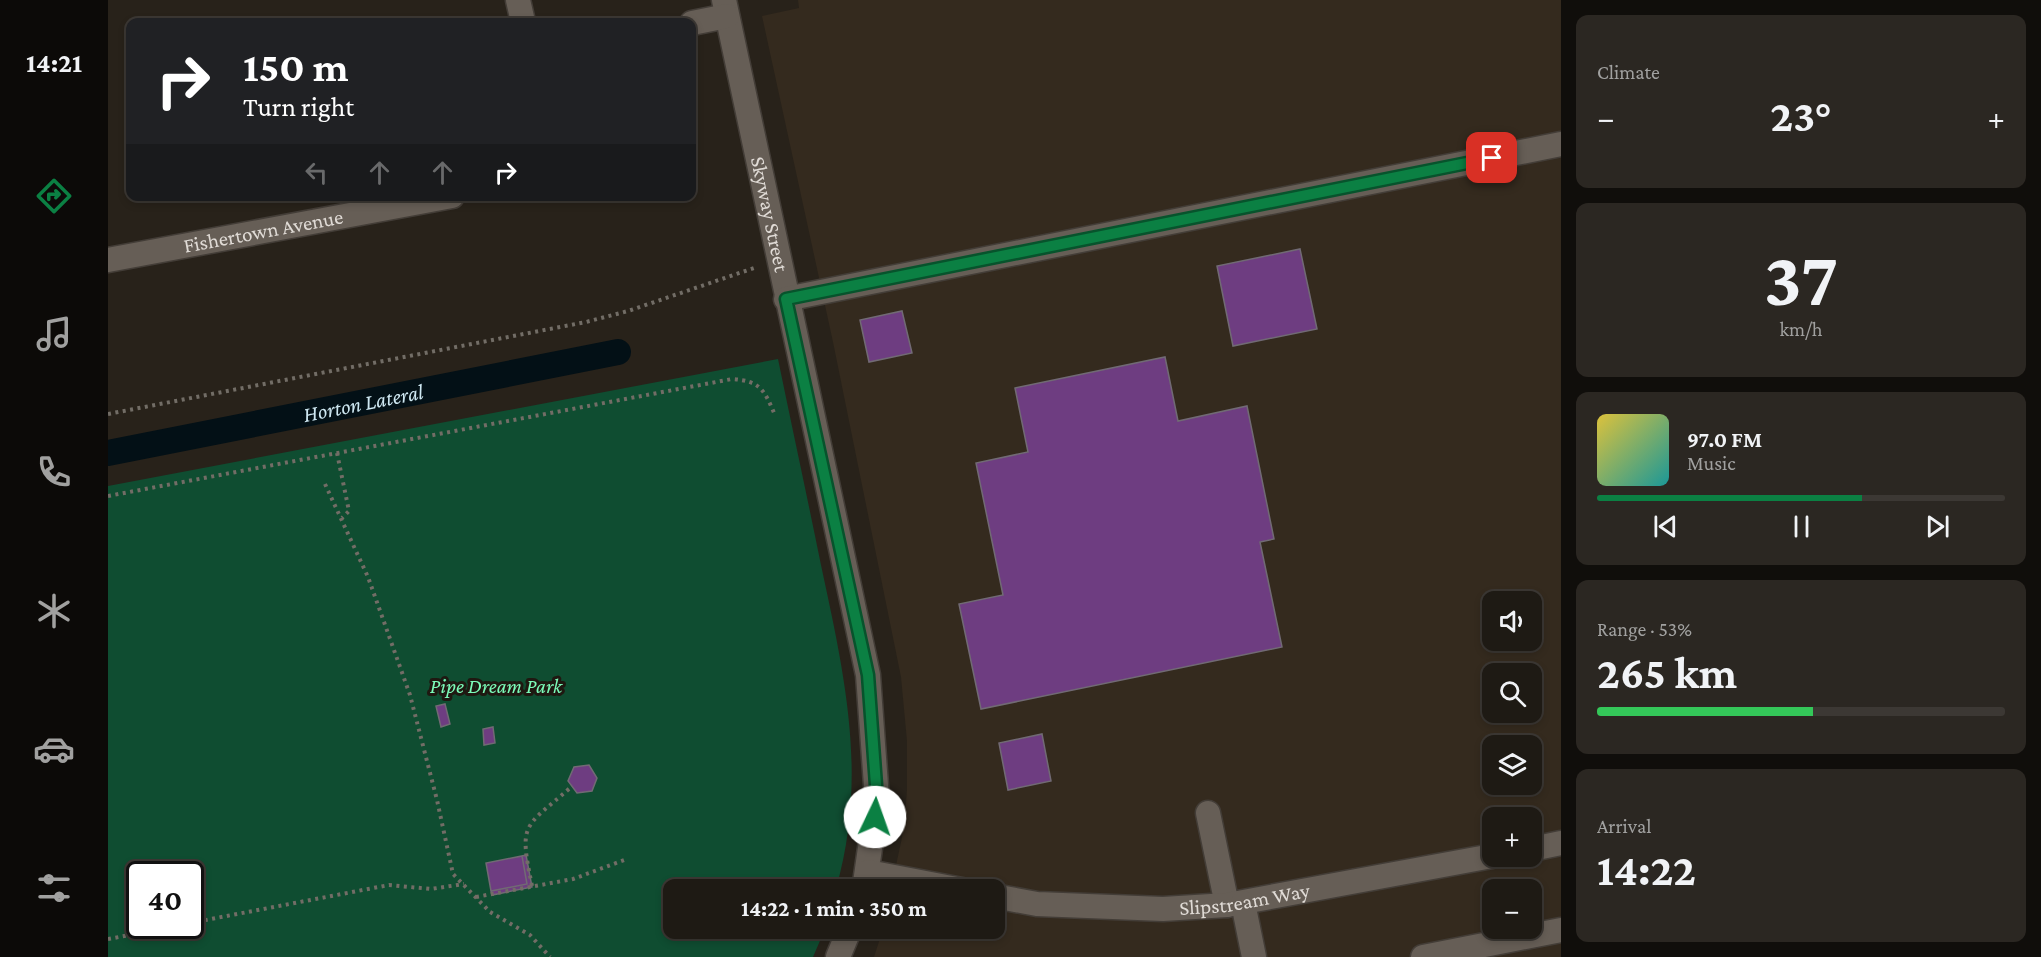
<!DOCTYPE html>
<html lang="en">
<head>
<meta charset="utf-8">
<style>
	:root { --surface:#1e1a14; --page:#2b2722; --text:#f1f3f6; --muted:#a1a1a0; --line:#3c3834; --accent:#0b8043 }
	body { margin:0; font-family:"Crimson Pro",serif; background:var(--page); color:var(--text); height:100vh; display:flex; flex-direction:column; font-size:22px; white-space:nowrap }
	* { box-sizing:border-box; margin:0 }
	p { font-size:20px; color:var(--muted) }
	.icon { flex:none; width:33px; height:33px; fill:none; stroke:currentColor; stroke-width:2; stroke-linecap:round; stroke-linejoin:round }
	.map { position:relative; flex:1; overflow:hidden }
	.side { display:flex; flex-direction:column; gap:15px; padding:15px; background:#100e0b; width:480px }
	.side>* { flex:none }
	.hud { position:absolute; left:18px; top:18px; width:570px; height:183px; border-radius:12px; box-shadow:0 3px 9px #0003,0 0 0 2px var(--line); background:#202124; color:#fff; overflow:hidden }
	.fabs { position:absolute; left:1374px; top:591px; display:grid; gap:12px }
	.fabs a { display:grid; place-items:center; width:60px; height:60px; border-radius:12px; background:var(--surface); box-shadow:0 3px 9px #0003,0 0 0 2px var(--line); font-size:30px }
	.speed { position:absolute; left:18px; top:861px; display:flex; gap:12px; font-size:30px; font-weight:700; text-align:center }
	.speed>* { display:grid; place-content:center; width:78px; height:78px; border-radius:50%; background:var(--surface); box-shadow:0 3px 9px #0003,0 0 0 2px var(--line); line-height:1 }
	.speed .limit { border:3px solid #111; border-radius:9px; background:#fff; color:#111 }
	.pin { position:absolute; display:grid; place-items:center; width:51px; height:51px; color:#fff; margin:-26px; border-radius:12px; box-shadow:0 3px 9px #0006 }
	.me { position:absolute; width:66px; margin:-33px; rotate:3deg; stroke-linejoin:round; filter:drop-shadow(0 0 4px #0008) }
	.turn { display:flex; align-items:center; gap:21px; height:126px; padding:0 18px; font-size:27px }
	.turn .icon { width:78px; height:78px; stroke-width:2.5 }
	.turn b { display:block; font-size:42px; line-height:51px }
	.lanes { display:flex; align-items:center; height:57px; padding:0 18px; background:#0003; justify-content:center; gap:30px; direction:ltr }
	.lanes .off { opacity:.35 }
	.big { font-size:45px; font-weight:700; line-height:1.1 }
	.side .card { flex:1; display:flex; flex-direction:column; justify-content:center; gap:9px; min-width:0; padding:0 21px; border-radius:12px; background:var(--page) }
	.side .dial { align-items:center; gap:0 }
	.dial b { font-size:78px; line-height:1 }
	.song { display:flex; align-items:center; gap:18px }
	.cover { width:72px; height:72px; border-radius:9px; background:linear-gradient(135deg,hsl(50 70% 55%),hsl(180 70% 35%)) }
	.played { height:6px; border-radius:3px; background:linear-gradient(90deg,var(--accent) 65%,var(--line) 65%) }
	.keys { display:flex; justify-content:space-around; direction:ltr }
	.heat { display:flex; justify-content:space-between; align-items:center; font-size:33px; direction:ltr }
	.charge { height:9px; border-radius:4px; background:linear-gradient(90deg,#34c759 53%,var(--line) 0) }
	.trip { position:absolute; left:555px; top:879px; width:342px; height:60px; border-radius:12px; background:var(--surface); box-shadow:0 3px 9px #0003,0 0 0 2px var(--line); font-weight:700; line-height:60px; text-align:center }
	main { display:flex; flex:1; min-height:0 }
	.dock { display:flex; flex-direction:column; width:108px; justify-content:space-around; align-items:center; background:#0c0a08; color:var(--muted) }
	.dock .icon { width:42px; height:42px }
	.dock .current { color:var(--accent) }
	.dock b { font-size:27px; color:var(--text) }
	.map>svg:first-child { display:block }
	.built { fill:#342a1e; fill-rule:evenodd }
	.green { fill:#0f4d31; fill-rule:evenodd }
	.lines { fill:none; stroke-linecap:round; stroke-linejoin:round }
	.canal { stroke:#031016; stroke-width:26 }
	.building { fill:#6e3d81; stroke:#716a74; stroke-width:1.5 }
	.minor-casing { stroke:#433d37; stroke-width:27 }
	.path { stroke:#726d66; stroke-width:4; stroke-dasharray:3 4.5; stroke-linecap:butt }
	.minor { stroke:#665e56; stroke-width:24 }
	.route-casing { stroke:#07532c; stroke-width:15 }
	.route { stroke:#0b8043; stroke-width:10 }
	.labels { text-anchor:middle; stroke-width:6; stroke-linejoin:round; paint-order:stroke }
	.street-label { font-size:21px; fill:#e0dbd6; stroke:#1f1811 }
	.park-label { font-size:21px; font-style:italic; fill:#7cfcb9; stroke:#1f1811 }
	.water-label { font-size:22px; font-style:italic; fill:#cfe8f2; stroke:#1f1811 }
</style>
</head>
<body>
<main>
<nav class="dock">
<b>14:21</b>
<svg class="icon current" aria-label="directions" viewBox="0 0 24 24"><path d="M12 3l9 9-9 9-9-9zM9 14v-3h6M13 9l2 2-2 2"/></svg>
<svg class="icon" aria-label="music" viewBox="0 0 24 24"><path d="M9 18V5l10-2v13"/><circle cx="6" cy="18" r="3"/><circle cx="16" cy="16" r="3"/></svg>
<svg class="icon" aria-label="phone" viewBox="0 0 24 24"><path d="M5 4h4l2 5-3 2q2 4 5 5l2-3 5 2v4C11 20 4 13 5 4z"/></svg>
<svg class="icon" aria-label="climate" viewBox="0 0 24 24"><path d="M12 3v18M4 7l16 10M4 17L20 7"/></svg>
<svg class="icon" aria-label="car" viewBox="0 0 24 24"><path d="M5 17H2v-5l4-1 3-4h7l3 4 3 1v5h-3M9 17h6M6 11h13"/><circle cx="7" cy="17" r="2"/><circle cx="17" cy="17" r="2"/></svg>
<svg class="icon" aria-label="filters" viewBox="0 0 24 24"><path d="M4 7h16M4 17h16"/><circle cx="9" cy="7" r="2"/><circle cx="15" cy="17" r="2"/></svg>
</nav>
<div class="map">
<svg width="1453" height="957" viewBox="0 0 1453 957">
	<rect width="100%" height="100%" fill="#28221a"/>
	<path class="built" d="M690 0H1453V957H766L775 929 886 928V890L783 889 796 828 799 790V741L793 677 725 342 654 16 691 8ZM1384 602H1424V640H1384ZM1384 674H1424V712H1384ZM1384 746H1424V784H1384ZM1384 818H1424V856H1384ZM1384 890H1424V928H1384Z"/>
	<path class="green" d="M670 359C684 427 699 496 713 565 737 677 760 776 728 889L566 890V928L717 929 705 957H0V486ZM32 874H82V926H32Z"/>
	<g class="lines">
		<path class="canal" id="s1" d="M0 453 510 352"/>
	</g>
	<path class="building" d="M1192 249 1209 329 1125 346 1109 266Z
		M794 311 804 353 761 362 752 320Z
		M1057 357 1070 421 1139 406 1166 539 1152 542 1174 647 873 709 851 604 895 595 868 463 920 452 907 388Z
		M337 704 342 724 333 727 328 706Z
		M385 727 387 743 376 745 375 729Z
		M934 734 943 781 900 790 891 743Z
		M481 765 489 778 484 791 469 793 460 781 466 767Z
		M418 855 424 887 384 895 383 891 419 884 414 856Z
		M414 856 419 884 383 891 378 863Z"/>
	<g class="lines">
		<defs>
			<g id="minor">
				<path d="M410 0 415 22"/>
				<path id="s2" d="M616 0 760 675 769 799 756 890"/>
				<path d="M584 23 619 16"/>
				<path id="s3" d="M0 260 344 196"/>
				<path d="M678 299 1453 144"/>
				<path d="M1100 813 1119 905"/>
				<path d="M1424 849 1453 843"/>
				<path d="M760 872 854 890"/>
				<path id="s4" d="M886 896 929 904 1055 909 1119 905 1384 856"/>
				<path d="M1135 903 1146 957"/>
				<path d="M730 957 742 928"/>
				<path d="M1315 957 1453 930"/>
			</g>
		</defs>
		<use href="#minor" class="minor-casing"/>
		<path class="path" d="M0 414 478 322 520 311 646 268
			M229 453 241 511 234 518
			M217 484 260 577 302 695 329 800 345 874 382 912 422 935 442 957
			M0 496 624 379C653 381 656 390 667 415
			M424 886C411 822 415 829 462 788
			M368 897 465 879 519 859
			M82 923 281 885 323 889 356 884
			M0 939 72 926"/>
		<use href="#minor" class="minor"/>
	</g>
	<g class="lines">
		<defs>
			<path id="route" d="M767 817 769 799 760 675 678 299 1384 158"/>
		</defs>
		<use href="#route" class="route-casing"/>
		<use href="#route" class="route"/>
	</g>
	<g class="labels">
		<g class="street-label">
			<text dy="7" stroke="none"><textPath href="#s2" startOffset="219">Skyway Street</textPath></text>
			<text dy="7" stroke="none"><textPath href="#s3" startOffset="158">Fishertown Avenue</textPath></text>
			<text dy="7" stroke="none"><textPath href="#s4" startOffset="252">Slipstream Way</textPath></text>
		</g>
		<g class="park-label">
			<text x="388" y="693">Pipe Dream Park</text>
		</g>
		<g class="water-label">
			<text dy="8" stroke="none"><textPath href="#s1" startOffset="260">Horton Lateral</textPath></text>
		</g>
	</g>
</svg>
<div class="fabs">
<a><svg class="icon" aria-label="sound" viewBox="0 0 24 24"><path d="M4 9h4l5-4v14l-5-4H4zM17 9q2 3 0 6"/></svg></a>
<a><svg class="icon" aria-label="search" viewBox="0 0 24 24"><circle cx="10" cy="10" r="6"/><path d="M15 15l6 6"/></svg></a>
<a><svg class="icon" aria-label="layers" viewBox="0 0 24 24"><path d="M12 4l9 5-9 5-9-5zM3 14l9 5 9-5"/></svg></a>
<a>+</a>
<a>−</a>
</div>
<div class="speed"><div class="limit">40</div></div>
<div class="pin" style="left:1384px;top:158px;background:#d93025"><svg class="icon" aria-label="arrive" viewBox="0 0 24 24"><path d="M6 21V4h12l-3 4 3 4H6"/></svg></div>
<svg class="me" style="left:767px;top:817px" viewBox="-20 -20 40 40"><circle r="19" fill="#fff"/><path d="M0-13L10 11 0 6-10 11z" fill="#0b8043"/></svg>
<div class="trip">14:22 · 1 min · 350 m</div>
<div class="hud">
<div class="turn"><svg class="icon" aria-label="right" viewBox="0 0 24 24"><path d="M7 20v-9h11M14 6l5 5-5 5"/></svg><div><b>150 m</b>Turn right</div></div>
<div class="lanes"><svg class="icon off" aria-label="left" viewBox="0 0 24 24"><path d="M17 20v-9H6M10 6l-5 5 5 5"/></svg><svg class="icon off" aria-label="ahead" viewBox="0 0 24 24"><path d="M12 20V5M6 11l6-6 6 6"/></svg><svg class="icon off" aria-label="ahead" viewBox="0 0 24 24"><path d="M12 20V5M6 11l6-6 6 6"/></svg><svg class="icon" aria-label="right" viewBox="0 0 24 24"><path d="M7 20v-9h11M14 6l5 5-5 5"/></svg></div>
</div>
</div>
<section class="side">
<div class="card"><p>Climate</p>
<div class="heat"><a>−</a><b class="big">23°</b><a>+</a></div>
</div>
<div class="card dial"><b>37</b><p>km/h</p></div>
<div class="card">
<div class="song"><i class="cover"></i><div><b>97.0 FM</b><p>Music</p></div></div>
<div class="played"></div>
<div class="keys"><svg class="icon" aria-label="previous" viewBox="0 0 24 24"><path d="M18 5L8 12l10 7zM5 5v14"/></svg><svg class="icon" aria-label="pause" viewBox="0 0 24 24"><path d="M8 5v14M16 5v14"/></svg><svg class="icon" aria-label="next" viewBox="0 0 24 24"><path d="M6 5l10 7-10 7zM19 5v14"/></svg></div>
</div>
<div class="card"><p>Range · 53%</p><b class="big">265 km</b><div class="charge"></div></div>
<div class="card"><p>Arrival</p><b class="big">14:22</b></div>
</section>
</main>
</body>
</html>
